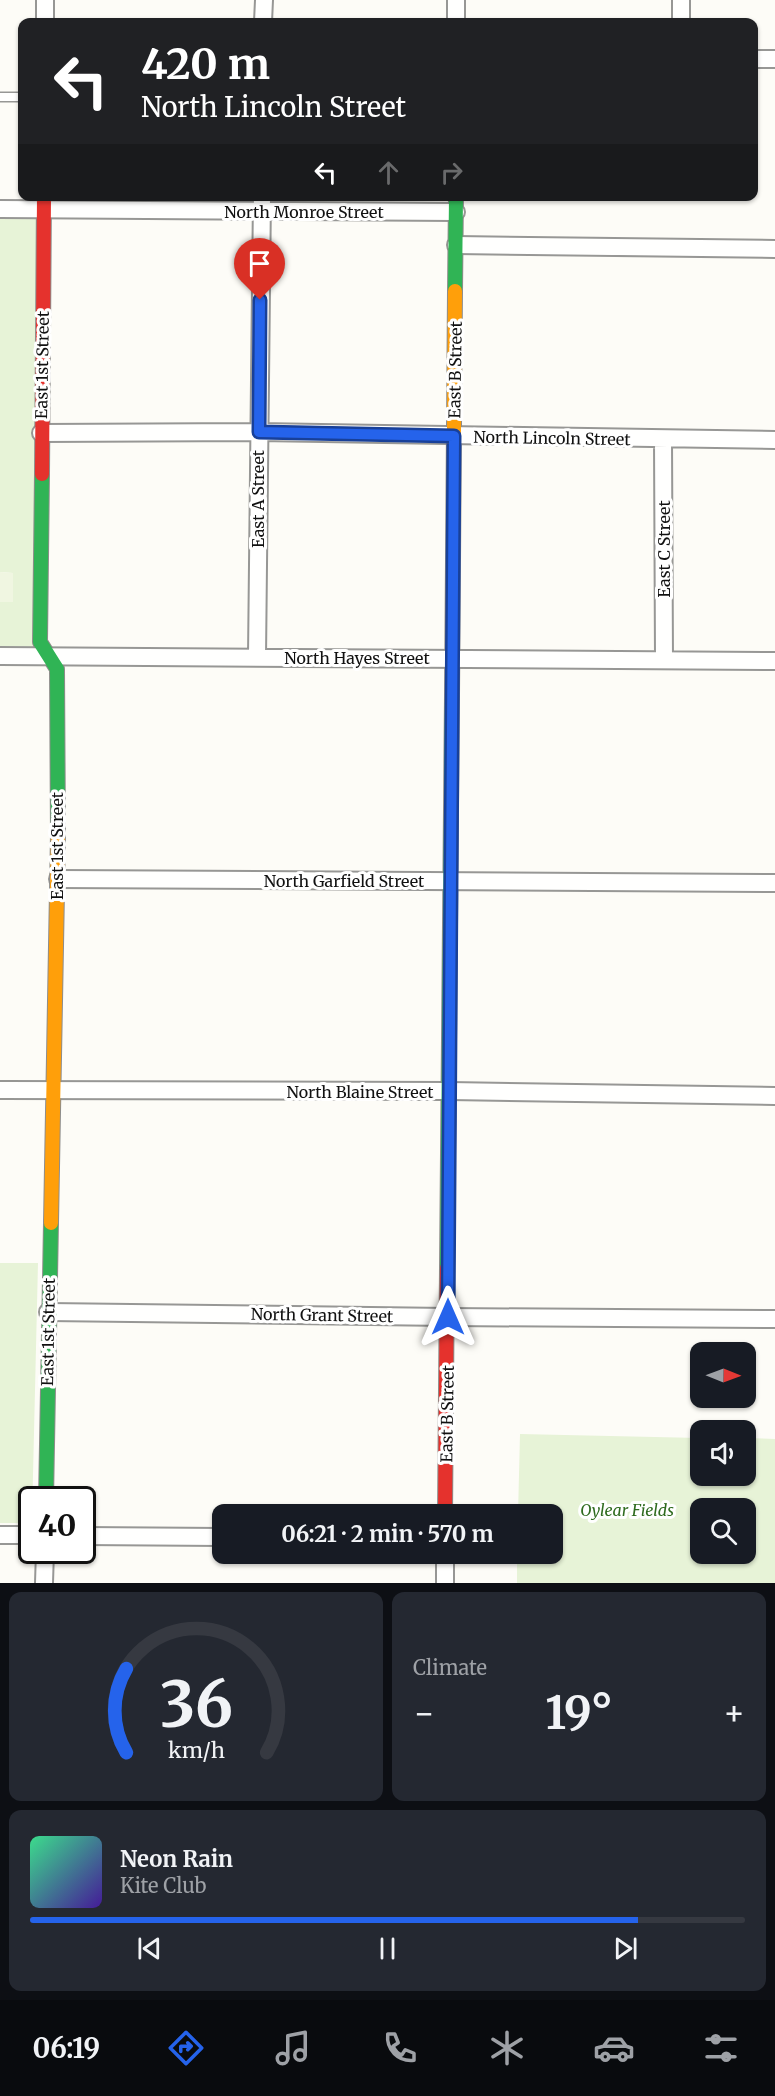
<!DOCTYPE html>
<html lang="en">
<head>
<meta charset="utf-8">
<style>
	:root { --surface:#171b24; --page:#242831; --text:#f1f3f6; --muted:#9ea1a6; --line:#363941; --accent:#2563eb }
	body { margin:0; font-family:Merriweather,serif; background:var(--page); color:var(--text); height:100vh; display:flex; flex-direction:column; font-size:22px; white-space:nowrap }
	* { box-sizing:border-box; margin:0 }
	p { font-size:20px; color:var(--muted) }
	.icon { flex:none; width:33px; height:33px; fill:none; stroke:currentColor; stroke-width:2; stroke-linecap:round; stroke-linejoin:round }
	.map { position:relative; height:1583px; overflow:hidden }
	.panel { display:flex; flex-direction:column; gap:9px; padding:9px; background:#0d0f14; flex:1 }
	.panel>* { flex:none }
	.banner { position:absolute; left:18px; top:18px; width:740px; height:183px; border-radius:12px; box-shadow:0 2px 4px #0004; background:#202124; color:#fff; overflow:hidden }
	.needle { width:39px; rotate:91deg }
	.controls { position:absolute; left:690px; top:1342px; display:grid; gap:12px }
	.controls a { display:grid; place-items:center; width:66px; height:66px; border-radius:12px; background:var(--surface); box-shadow:0 2px 4px #0004; font-size:30px }
	.speed { position:absolute; left:18px; top:1486px; display:flex; gap:12px; font-size:30px; font-weight:700; text-align:center }
	.speed>* { display:grid; place-content:center; width:78px; height:78px; border-radius:50%; background:var(--surface); box-shadow:0 2px 4px #0004; line-height:1 }
	.speed .limit { border:3px solid #111; border-radius:9px; background:#fff; color:#111 }
	.pin { position:absolute; display:grid; place-items:center; width:51px; height:51px; color:#fff; margin:-62px -26px; border-radius:50% 50% 50% 0; rotate:-45deg; box-shadow:0 0 6px #0007 }
	.pin .icon { rotate:45deg }
	.me { position:absolute; width:66px; margin:-33px; rotate:0deg; stroke-linejoin:round; filter:drop-shadow(0 0 4px #0008) }
	.turn { display:flex; align-items:center; gap:21px; height:126px; padding:0 24px; font-size:27px }
	.turn .icon { width:78px; height:78px; stroke-width:2.5 }
	.turn b { display:block; font-size:42px; line-height:51px }
	.lanes { display:flex; align-items:center; height:57px; padding:0 24px; background:#0003; justify-content:center; gap:30px; direction:ltr }
	.lanes .off { opacity:.35 }
	.big { font-size:45px; font-weight:700; line-height:1.1 }
	.panel .tile { flex:1; display:flex; flex-direction:column; justify-content:center; gap:9px; min-width:0; padding:0 21px; border-radius:12px; background:var(--page) }
	.panel .dial { align-items:center; gap:0 }
	.dial svg { height:156px; overflow:visible; fill:none; stroke:var(--line); stroke-width:7; stroke-linecap:round; text-anchor:middle }
	.dial text { fill:var(--text); stroke:none }
	.song { display:flex; align-items:center; gap:18px }
	.cover { width:72px; height:72px; border-radius:9px; background:linear-gradient(135deg,hsl(150 70% 55%),hsl(260 70% 35%)) }
	.played { height:6px; border-radius:3px; background:linear-gradient(90deg,var(--accent) 85%,var(--line) 85%) }
	.keys { display:flex; justify-content:space-around; direction:ltr }
	.heat { display:flex; justify-content:space-between; align-items:center; font-size:33px; direction:ltr }
	.panel .tiles { flex:1; display:grid; gap:9px; grid-template-columns:1fr 1fr }
	.tile:last-child { grid-column:span 2 }
	.trip { position:absolute; left:212px; top:1504px; width:351px; height:60px; border-radius:12px; background:var(--surface); box-shadow:0 2px 4px #0004; font-weight:700; line-height:60px; text-align:center }
	.tab-bar { display:flex; height:96px; justify-content:space-around; align-items:center; background:#090b0e; color:var(--muted) }
	.tab-bar .icon { width:42px; height:42px }
	.tab-bar .current { color:var(--accent) }
	.tab-bar b { font-size:27px; color:var(--text) }
	.map>svg:first-child { display:block }
	.park { fill:#e7f3d7; fill-rule:evenodd }
	.pitch { fill:#f0f6e1 }
	.lines { fill:none; stroke-linecap:round; stroke-linejoin:round }
	.lane-casing { stroke:#979795; stroke-width:11 }
	.street-casing { stroke:#979795; stroke-width:20 }
	.fast-casing { stroke:#8e8d8b; stroke-width:16 }
	.slow-casing { stroke:#8e8d8b; stroke-width:16 }
	.jam-casing { stroke:#8e8d8b; stroke-width:16 }
	.lane { stroke:#fffffe; stroke-width:8 }
	.street { stroke:#fffffe; stroke-width:16 }
	.fast { stroke:#30b455; stroke-width:14 }
	.slow { stroke:#ff9f0a; stroke-width:14 }
	.jam { stroke:#e5322d; stroke-width:14 }
	.route-casing { stroke:#184099; stroke-width:15 }
	.route { stroke:#2563eb; stroke-width:10 }
	.labels { text-anchor:middle; stroke-width:6; stroke-linejoin:round; paint-order:stroke }
	.street-label { font-size:16px; fill:#111; stroke:#fff }
	.park-label { font-size:16px; font-style:italic; fill:#2f6b1f; stroke:#fff }
</style>
</head>
<body>
<div class="map">
<svg width="775" height="1583" viewBox="0 0 775 1583">
	<rect width="100%" height="100%" fill="#fdfcf7"/>
	<path class="park" d="M0 209H44L47 656H0V602H13V573L0 572Z
		M0 1263H38L32 1518 27 1523H0Z
		M520 1434 700 1438V1476H746V1438L775 1439V1583H517V1554H552V1515H518ZM700 1509H746V1554H700Z"/>
	<path class="pitch" d="M0 572 13 573V602H0Z"/>
	<g class="lines">
		<defs>
			<path id="lane" d="M0 97H22"/>
			<path id="street" d="M456 0V22
				M681 0V22
				M45 22V0
				M263 22 264 0
				M753 59H775
				M0 209 456 212
				M456 245 775 249
				M41 433 259 432 775 440
				M663 439 664 659
				M0 656 775 661
				M257 657 262 196
				M58 879 775 883
				M0 1090 450 1091 775 1096
				M48 1312 448 1317 775 1319
				M0 1535H32
				M82 1536 222 1537
				M44 1583 45 1551
				M445 1583V1554"/>
			<path id="fast" d="M455 291 456 196
				M42 474 40 642 57 669 58 835
				M447 1268 452 696
				M46 1500 51 1223"/>
			<path id="slow" d="M452 696 455 291
				M51 1223 58 835"/>
			<path id="jam" d="M42 474 44 196
				M445 1515 447 1268"/>
		</defs>
		<use href="#lane" class="lane-casing"/>
		<use href="#street" class="street-casing"/>
		<use href="#fast" class="fast-casing"/>
		<use href="#slow" class="slow-casing"/>
		<use href="#jam" class="jam-casing"/>
		<use href="#lane" class="lane"/>
		<use href="#street" class="street"/>
		<use href="#fast" class="fast"/>
		<use href="#slow" class="slow"/>
		<use href="#jam" class="jam"/>
	</g>
	<g class="lines">
		<defs>
			<path id="route" d="M260 300 259 432 454 436 448 1317"/>
		</defs>
		<use href="#route" class="route-casing"/>
		<use href="#route" class="route"/>
	</g>
	<g class="labels">
		<g class="street-label">
			<text x="304" y="218">North Monroe Street</text>
			<text transform="translate(42 365) rotate(-89)" y="6">East 1st Street</text>
			<text transform="translate(455 370) rotate(-89)" y="6">East B Street</text>
			<text transform="translate(552 438) rotate(1)" y="6">North Lincoln Street</text>
			<text transform="translate(258 499) rotate(-90)" y="6">East A Street</text>
			<text transform="translate(664 549) rotate(-90)" y="6">East C Street</text>
			<text x="357" y="664">North Hayes Street</text>
			<text transform="translate(57 846) rotate(-90)" y="6">East 1st Street</text>
			<text x="344" y="887">North Garfield Street</text>
			<text x="360" y="1098">North Blaine Street</text>
			<text transform="translate(322 1315) rotate(1)" y="6">North Grant Street</text>
			<text transform="translate(48 1332) rotate(-89)" y="6">East 1st Street</text>
			<text transform="translate(447 1414) rotate(-89)" y="6">East B Street</text>
		</g>
		<g class="park-label">
			<text x="627" y="1516">Oylear Fields</text>
		</g>
	</g>
</svg>
<div class="controls">
<a><svg class="needle" viewBox="-14 -14 28 28"><path d="M0-13l5 13h-10z" fill="#e53935"/><path d="M0 13l5-13h-10z" fill="#9ea1a6"/></svg></a>
<a><svg class="icon" aria-label="sound" viewBox="0 0 24 24"><path d="M4 9h4l5-4v14l-5-4H4zM17 9q2 3 0 6"/></svg></a>
<a><svg class="icon" aria-label="search" viewBox="0 0 24 24"><circle cx="10" cy="10" r="6"/><path d="M15 15l6 6"/></svg></a>
</div>
<div class="speed"><div class="limit">40</div></div>
<div class="pin" style="left:260px;top:300px;background:#d93025"><svg class="icon" aria-label="arrive" viewBox="0 0 24 24"><path d="M6 21V4h12l-3 4 3 4H6"/></svg></div>
<svg class="me" style="left:448px;top:1317px" viewBox="-20 -20 40 40"><path d="M0-17L14 15 0 8-14 15z" fill="#2563eb" stroke="#fff" stroke-width="4"/></svg>
<div class="trip">06:21 · 2 min · 570 m</div>
<div class="banner">
<div class="turn"><svg class="icon" aria-label="left" viewBox="0 0 24 24"><path d="M17 20v-9H6M10 6l-5 5 5 5"/></svg><div><b>420 m</b>North Lincoln Street</div></div>
<div class="lanes"><svg class="icon" aria-label="left" viewBox="0 0 24 24"><path d="M17 20v-9H6M10 6l-5 5 5 5"/></svg><svg class="icon off" aria-label="ahead" viewBox="0 0 24 24"><path d="M12 20V5M6 11l6-6 6 6"/></svg><svg class="icon off" aria-label="right" viewBox="0 0 24 24"><path d="M7 20v-9h11M14 6l5 5-5 5"/></svg></div>
</div>
</div>
<section class="panel">
<div class="tiles">
<div class="tile dial"><svg viewBox="0 0 100 80">
<path d="M14 69A42 42 0 1 1 86 69"/>
<path d="M14 69A42 42 0 0 1 14 26" stroke="#2563eb"/>
<text x="50" y="56" font-size="32" font-weight="700">36</text>
<text x="50" y="72" font-size="11">km/h</text>
</svg></div>
<div class="tile"><p>Climate</p>
<div class="heat"><a>−</a><b class="big">19°</b><a>+</a></div>
</div>
<div class="tile">
<div class="song"><i class="cover"></i><div><b>Neon Rain</b><p>Kite Club</p></div></div>
<div class="played"></div>
<div class="keys"><svg class="icon" aria-label="previous" viewBox="0 0 24 24"><path d="M18 5L8 12l10 7zM5 5v14"/></svg><svg class="icon" aria-label="pause" viewBox="0 0 24 24"><path d="M8 5v14M16 5v14"/></svg><svg class="icon" aria-label="next" viewBox="0 0 24 24"><path d="M6 5l10 7-10 7zM19 5v14"/></svg></div>
</div>
</div>
</section>
<nav class="tab-bar">
<b>06:19</b>
<svg class="icon current" aria-label="directions" viewBox="0 0 24 24"><path d="M12 3l9 9-9 9-9-9zM9 14v-3h6M13 9l2 2-2 2"/></svg>
<svg class="icon" aria-label="music" viewBox="0 0 24 24"><path d="M9 18V5l10-2v13"/><circle cx="6" cy="18" r="3"/><circle cx="16" cy="16" r="3"/></svg>
<svg class="icon" aria-label="phone" viewBox="0 0 24 24"><path d="M5 4h4l2 5-3 2q2 4 5 5l2-3 5 2v4C11 20 4 13 5 4z"/></svg>
<svg class="icon" aria-label="climate" viewBox="0 0 24 24"><path d="M12 3v18M4 7l16 10M4 17L20 7"/></svg>
<svg class="icon" aria-label="car" viewBox="0 0 24 24"><path d="M5 17H2v-5l4-1 3-4h7l3 4 3 1v5h-3M9 17h6M6 11h13"/><circle cx="7" cy="17" r="2"/><circle cx="17" cy="17" r="2"/></svg>
<svg class="icon" aria-label="filters" viewBox="0 0 24 24"><path d="M4 7h16M4 17h16"/><circle cx="9" cy="7" r="2"/><circle cx="15" cy="17" r="2"/></svg>
</nav>
</body>
</html>
